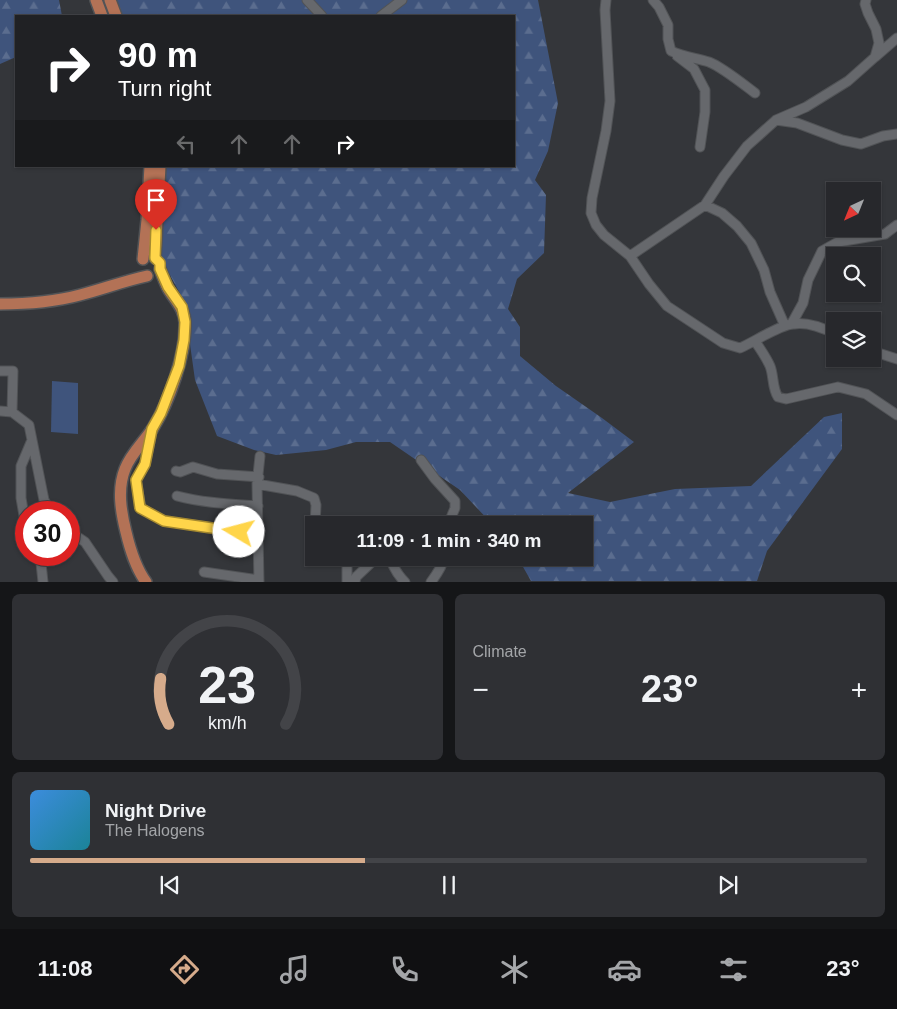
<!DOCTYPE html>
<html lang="en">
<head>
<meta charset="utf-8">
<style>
	:root { --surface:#27282c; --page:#2f3034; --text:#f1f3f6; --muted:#a4a6a9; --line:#434448; --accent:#d6ab8b }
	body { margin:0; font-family:Helvetica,sans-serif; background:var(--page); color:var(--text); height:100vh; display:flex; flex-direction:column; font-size:19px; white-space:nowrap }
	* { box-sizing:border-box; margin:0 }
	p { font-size:16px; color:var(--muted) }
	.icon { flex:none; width:28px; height:28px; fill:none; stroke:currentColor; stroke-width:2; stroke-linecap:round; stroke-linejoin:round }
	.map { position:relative; height:582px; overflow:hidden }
	.panel { display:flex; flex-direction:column; gap:12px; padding:12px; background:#151618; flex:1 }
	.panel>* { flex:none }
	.hud { position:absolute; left:15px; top:15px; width:500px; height:152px; border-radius:0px; box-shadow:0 1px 4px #0004,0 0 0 1px var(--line); background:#202124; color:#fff; overflow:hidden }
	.needle { width:32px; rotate:223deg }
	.buttons { position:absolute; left:826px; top:182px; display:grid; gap:10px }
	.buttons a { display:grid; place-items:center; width:55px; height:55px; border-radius:0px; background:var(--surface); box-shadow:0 1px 4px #0004,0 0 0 1px var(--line); font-size:25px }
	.speed { position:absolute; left:15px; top:501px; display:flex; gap:10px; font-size:25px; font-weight:700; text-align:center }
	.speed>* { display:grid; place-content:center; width:65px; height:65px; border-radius:50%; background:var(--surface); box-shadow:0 1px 4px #0004,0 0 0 1px var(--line); line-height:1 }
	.speed .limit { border:8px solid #d22; background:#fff; color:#111 }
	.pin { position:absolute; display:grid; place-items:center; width:42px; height:42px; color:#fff; margin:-51px -21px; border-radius:50% 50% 50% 0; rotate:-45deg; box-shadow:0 0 5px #0007 }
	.pin .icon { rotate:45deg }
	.me { position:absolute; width:55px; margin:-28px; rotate:278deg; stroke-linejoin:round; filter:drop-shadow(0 0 4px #0008) }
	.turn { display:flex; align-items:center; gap:18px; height:105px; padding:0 20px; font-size:22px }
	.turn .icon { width:65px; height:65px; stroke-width:2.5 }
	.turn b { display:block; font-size:35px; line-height:42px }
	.lanes { display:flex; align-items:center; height:48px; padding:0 20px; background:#0003; justify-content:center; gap:25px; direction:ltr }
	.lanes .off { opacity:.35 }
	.big { font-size:38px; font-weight:700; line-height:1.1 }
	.panel .widget { flex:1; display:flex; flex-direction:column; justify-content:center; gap:8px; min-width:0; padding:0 18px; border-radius:8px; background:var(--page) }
	.panel .dial { align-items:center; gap:0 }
	.dial svg { height:130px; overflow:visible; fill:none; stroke:var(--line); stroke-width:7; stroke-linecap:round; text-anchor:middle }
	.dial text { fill:var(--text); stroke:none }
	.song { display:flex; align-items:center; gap:15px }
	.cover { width:60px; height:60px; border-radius:8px; background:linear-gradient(135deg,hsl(210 70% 55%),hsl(190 70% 35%)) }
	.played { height:5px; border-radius:2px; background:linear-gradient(90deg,var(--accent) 40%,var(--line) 40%) }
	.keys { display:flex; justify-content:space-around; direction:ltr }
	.heat { display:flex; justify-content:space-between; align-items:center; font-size:28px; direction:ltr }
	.panel .tiles { flex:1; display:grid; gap:12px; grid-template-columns:1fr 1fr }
	.widget:last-child { grid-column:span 2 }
	.trip { position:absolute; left:305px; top:516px; width:288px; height:50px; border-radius:0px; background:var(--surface); box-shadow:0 1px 4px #0004,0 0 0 1px var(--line); font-weight:700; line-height:50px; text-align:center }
	.tab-bar { display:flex; height:80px; justify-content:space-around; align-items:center; background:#101012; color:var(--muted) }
	.tab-bar .icon { width:35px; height:35px }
	.tab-bar .current { color:var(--accent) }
	.tab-bar b { font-size:22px; color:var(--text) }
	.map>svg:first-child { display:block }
	.forest { fill:url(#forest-firs) }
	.pitch { fill:#3f547c }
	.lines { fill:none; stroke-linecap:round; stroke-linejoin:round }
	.minor-casing { stroke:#515356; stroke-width:11 }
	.major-casing { stroke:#515356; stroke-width:14 }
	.minor { stroke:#66686c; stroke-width:9 }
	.major { stroke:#b37256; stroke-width:11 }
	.route-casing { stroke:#a68a30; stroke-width:12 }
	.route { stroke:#ffd54a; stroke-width:9 }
</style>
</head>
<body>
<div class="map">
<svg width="897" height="582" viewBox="0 0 897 582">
	<defs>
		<pattern id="forest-firs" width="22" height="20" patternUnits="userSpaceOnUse" patternTransform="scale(1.25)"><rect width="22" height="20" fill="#3f547c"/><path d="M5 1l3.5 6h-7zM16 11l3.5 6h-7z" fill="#5b6d8f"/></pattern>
	</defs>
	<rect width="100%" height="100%" fill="#34363a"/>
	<path class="forest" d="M0 0H59L62 16H16V57L0 64Z
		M106 0H538L558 103 548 151 535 180 546 195 544 253 517 279 508 309 520 327V356L556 386 602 418 634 442 568 493 610 502 675 489 751 486 824 417 842 413V449L767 551 757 581H531L518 558H584V525H493L460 490 390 442H356L326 450 276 455 254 450 217 436 195 380 184 301 151 240 152 166H514V16H114Z"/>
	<path class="pitch" d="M52 381 78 383V434L51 432Z"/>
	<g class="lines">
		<defs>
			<path id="minor" d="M307 0 322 16
				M606 0 605 10 610 101 606 131 592 198 591 213 596 225 604 235 630 256 649 284 667 306 723 343 740 348C754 342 781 324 794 324 807 322 823 328 835 334
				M653 0 659 7 668 25V39L671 51C684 57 696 58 709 62 722 67 743 84 755 93
				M381 16 402 0
				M677 56 694 69 705 90V112L700 147
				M875 57 897 38
				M776 120 797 123 842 140 861 144 883 136 897 134
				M705 205 722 213 737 226 751 243 764 270 770 292 785 326
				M630 256 705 205 724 176 747 146 776 120 806 107 848 81 875 57 879 43 876 29 868 13 865 4 866 0
				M792 323 803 303 808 280 822 251 838 242 885 234 897 225
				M755 341C760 349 766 357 770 366 774 376 772 388 778 397L786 399 838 387 866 394 897 415
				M872 351 897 359
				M0 371H13L12 412
				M0 411 12 412 29 425 44 500 51 512
				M152 432 145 465 136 480 141 508 164 521 258 534
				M421 460 435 479 455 501V508L448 525
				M176 471 180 472 193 467 217 474 259 477
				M257 484 297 491 314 498 316 505 315 525
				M177 496C204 503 231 504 258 506
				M26 527 21 498V466L32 440
				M69 531 85 542 108 576 113 582
				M38 555 41 563 43 582
				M346 558 347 561V582
				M389 558C395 567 395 573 405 582
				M204 572 259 580
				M259 582 257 484 260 456
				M355 582 356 577 376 558
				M431 582C437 574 442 567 444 558"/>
			<path id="major" d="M96 0 102 16
				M110 0 116 16
				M155 258 160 166
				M143 259 147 220 150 166
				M0 304C27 304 54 302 80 295 103 289 124 281 147 276
				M146 582C135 567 130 549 126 532 121 512 117 489 125 469 131 453 144 442 153 428 169 402 186 354 185 323 185 310 176 301 169 290 165 283 163 276 160 269"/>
		</defs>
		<use href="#minor" class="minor-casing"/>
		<use href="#major" class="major-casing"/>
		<use href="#minor" class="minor"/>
		<use href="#major" class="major"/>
	</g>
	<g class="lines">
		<defs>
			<path id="route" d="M156 230 155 258 160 263V269L168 287 182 307 185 322 184 340 179 366 161 413 152 429 145 464 136 480 140 508 164 521 239 532"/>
		</defs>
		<use href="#route" class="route-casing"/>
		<use href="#route" class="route"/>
	</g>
</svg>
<div class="buttons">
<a><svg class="needle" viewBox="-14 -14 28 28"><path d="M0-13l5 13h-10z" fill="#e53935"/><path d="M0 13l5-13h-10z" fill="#a4a6a9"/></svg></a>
<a><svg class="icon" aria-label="search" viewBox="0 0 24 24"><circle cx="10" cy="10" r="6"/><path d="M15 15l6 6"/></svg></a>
<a><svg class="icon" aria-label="layers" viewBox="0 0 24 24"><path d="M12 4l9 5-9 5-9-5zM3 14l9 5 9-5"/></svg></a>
</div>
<div class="speed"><div class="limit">30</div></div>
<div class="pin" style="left:156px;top:230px;background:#d93025"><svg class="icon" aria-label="arrive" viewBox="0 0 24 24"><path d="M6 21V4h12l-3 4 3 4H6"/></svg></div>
<svg class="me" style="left:239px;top:532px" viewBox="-20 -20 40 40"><circle r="19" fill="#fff"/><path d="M0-13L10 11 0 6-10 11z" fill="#ffd54a"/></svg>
<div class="trip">11:09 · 1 min · 340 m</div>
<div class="hud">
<div class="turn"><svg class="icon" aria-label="right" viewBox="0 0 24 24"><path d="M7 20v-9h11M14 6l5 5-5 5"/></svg><div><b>90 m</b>Turn right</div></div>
<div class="lanes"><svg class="icon off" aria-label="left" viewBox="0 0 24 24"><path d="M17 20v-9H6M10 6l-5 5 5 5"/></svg><svg class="icon off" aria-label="ahead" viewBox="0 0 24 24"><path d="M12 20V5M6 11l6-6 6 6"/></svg><svg class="icon off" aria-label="ahead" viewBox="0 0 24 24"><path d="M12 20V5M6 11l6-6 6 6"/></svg><svg class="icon" aria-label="right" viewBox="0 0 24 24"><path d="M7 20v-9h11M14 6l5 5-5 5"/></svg></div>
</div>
</div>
<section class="panel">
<div class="tiles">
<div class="widget dial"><svg viewBox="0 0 100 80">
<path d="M14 69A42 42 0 1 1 86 69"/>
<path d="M14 69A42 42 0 0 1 9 41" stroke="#d6ab8b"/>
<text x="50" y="56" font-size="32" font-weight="700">23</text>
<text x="50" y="72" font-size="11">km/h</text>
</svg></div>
<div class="widget"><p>Climate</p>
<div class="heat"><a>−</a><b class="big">23°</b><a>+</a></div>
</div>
<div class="widget">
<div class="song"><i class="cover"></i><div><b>Night Drive</b><p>The Halogens</p></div></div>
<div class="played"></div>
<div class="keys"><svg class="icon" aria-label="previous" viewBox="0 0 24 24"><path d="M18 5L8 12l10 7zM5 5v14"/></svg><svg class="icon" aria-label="pause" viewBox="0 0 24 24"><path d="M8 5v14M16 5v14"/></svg><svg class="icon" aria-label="next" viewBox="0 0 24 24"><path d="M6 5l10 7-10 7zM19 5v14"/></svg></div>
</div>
</div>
</section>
<nav class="tab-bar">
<b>11:08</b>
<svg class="icon current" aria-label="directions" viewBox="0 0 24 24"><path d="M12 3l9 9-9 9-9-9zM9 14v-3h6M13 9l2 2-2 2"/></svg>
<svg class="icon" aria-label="music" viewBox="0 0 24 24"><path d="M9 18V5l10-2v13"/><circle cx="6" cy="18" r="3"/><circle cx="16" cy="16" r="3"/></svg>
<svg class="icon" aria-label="phone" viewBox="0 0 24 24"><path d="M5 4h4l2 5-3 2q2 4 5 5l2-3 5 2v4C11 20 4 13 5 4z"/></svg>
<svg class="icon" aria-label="climate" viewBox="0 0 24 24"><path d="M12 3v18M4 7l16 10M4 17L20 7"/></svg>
<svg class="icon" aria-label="car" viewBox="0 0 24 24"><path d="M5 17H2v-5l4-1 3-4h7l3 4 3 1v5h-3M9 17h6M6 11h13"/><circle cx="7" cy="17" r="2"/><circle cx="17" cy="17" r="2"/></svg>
<svg class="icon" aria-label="filters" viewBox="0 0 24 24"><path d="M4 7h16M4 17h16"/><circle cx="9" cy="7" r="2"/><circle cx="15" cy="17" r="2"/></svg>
<b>23°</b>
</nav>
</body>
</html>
